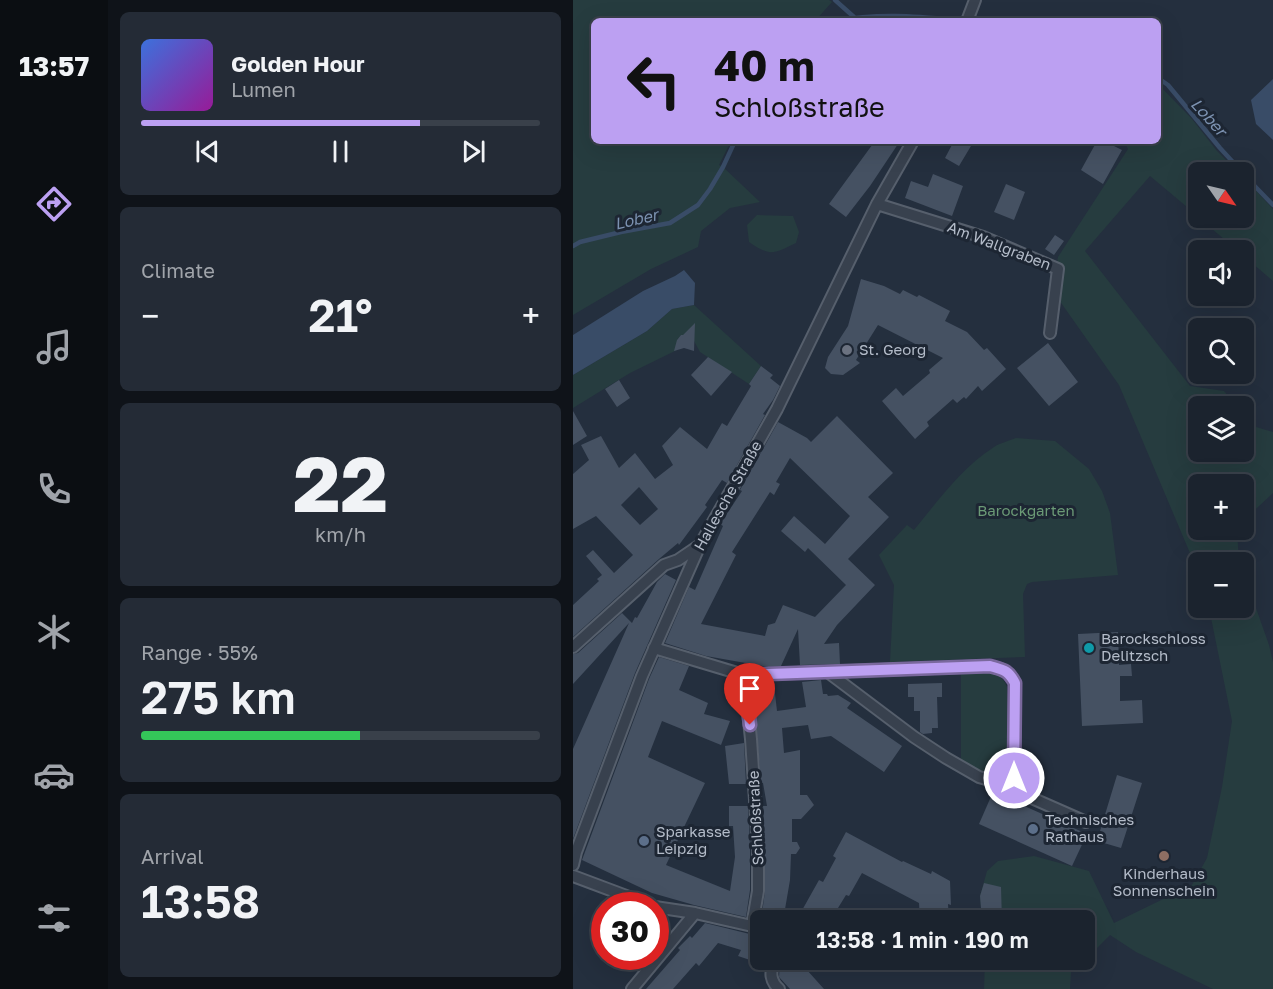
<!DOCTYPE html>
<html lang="en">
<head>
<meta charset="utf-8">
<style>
	:root { --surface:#1b232e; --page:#242b36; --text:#f1f3f6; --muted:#a0a4aa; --line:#39404a; --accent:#bca0f2 }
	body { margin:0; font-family:"Golos Text",sans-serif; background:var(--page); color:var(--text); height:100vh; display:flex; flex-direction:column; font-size:22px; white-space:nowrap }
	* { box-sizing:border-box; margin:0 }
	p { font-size:20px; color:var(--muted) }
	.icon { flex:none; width:33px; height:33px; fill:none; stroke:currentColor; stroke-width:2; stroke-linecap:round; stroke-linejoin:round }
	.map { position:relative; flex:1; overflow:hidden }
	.panel { display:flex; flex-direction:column; gap:12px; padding:12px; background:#0f1319; width:465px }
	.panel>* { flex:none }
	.top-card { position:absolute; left:18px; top:18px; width:570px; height:126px; border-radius:9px; box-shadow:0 6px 24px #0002,0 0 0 2px var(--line); background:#bca0f2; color:#111; overflow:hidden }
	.needle { width:39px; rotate:124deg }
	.controls { position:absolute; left:615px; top:162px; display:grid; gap:12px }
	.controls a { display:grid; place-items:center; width:66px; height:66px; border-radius:9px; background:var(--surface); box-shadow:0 6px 24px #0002,0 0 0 2px var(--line); font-size:30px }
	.speed { position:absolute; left:18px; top:892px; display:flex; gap:12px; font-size:30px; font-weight:700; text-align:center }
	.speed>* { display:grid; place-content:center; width:78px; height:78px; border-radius:50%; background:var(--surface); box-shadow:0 6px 24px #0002,0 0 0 2px var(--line); line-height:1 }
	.speed .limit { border:9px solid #d22; background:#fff; color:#111 }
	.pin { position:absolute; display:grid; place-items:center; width:51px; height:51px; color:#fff; margin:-62px -26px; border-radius:50% 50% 50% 0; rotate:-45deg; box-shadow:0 0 6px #0007 }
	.pin .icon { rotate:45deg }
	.me { position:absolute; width:66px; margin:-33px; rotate:0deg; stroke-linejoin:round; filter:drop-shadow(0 0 4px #0008) }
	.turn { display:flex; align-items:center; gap:21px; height:126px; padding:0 24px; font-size:27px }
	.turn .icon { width:78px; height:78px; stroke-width:2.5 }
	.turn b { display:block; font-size:42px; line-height:51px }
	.big { font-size:45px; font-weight:600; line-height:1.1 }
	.panel .tile { flex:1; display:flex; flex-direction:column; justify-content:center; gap:9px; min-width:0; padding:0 21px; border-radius:9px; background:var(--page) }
	.panel .dial { align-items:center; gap:0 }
	.dial b { font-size:78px; line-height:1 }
	.song { display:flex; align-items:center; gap:18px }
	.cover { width:72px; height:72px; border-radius:9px; background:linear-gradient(135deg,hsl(220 70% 55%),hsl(300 70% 35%)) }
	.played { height:6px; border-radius:3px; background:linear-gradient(90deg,var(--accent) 70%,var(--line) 70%) }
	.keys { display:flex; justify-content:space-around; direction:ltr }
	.heat { display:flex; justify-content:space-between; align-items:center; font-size:33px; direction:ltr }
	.charge { height:9px; border-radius:4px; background:linear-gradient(90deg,#34c759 55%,var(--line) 0) }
	.trip { position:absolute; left:177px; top:910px; width:345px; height:60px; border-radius:9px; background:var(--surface); box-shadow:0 6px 24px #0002,0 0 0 2px var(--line); font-weight:600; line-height:60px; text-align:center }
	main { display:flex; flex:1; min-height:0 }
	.dock { display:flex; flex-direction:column; width:108px; justify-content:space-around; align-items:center; background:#0b0e12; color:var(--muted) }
	.dock .icon { width:42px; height:42px }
	.dock .active { color:var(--accent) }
	.dock b { font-size:27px; color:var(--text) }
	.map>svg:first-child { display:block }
	.green { fill:#263c3f }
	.water { fill:#394c67 }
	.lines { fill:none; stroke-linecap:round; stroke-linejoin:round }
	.stream { stroke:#394c67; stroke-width:4.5 }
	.building { fill:#455162; fill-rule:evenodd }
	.street-casing { stroke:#565f6c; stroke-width:14 }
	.street { stroke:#38414e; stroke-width:10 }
	.route-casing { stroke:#7a689d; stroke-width:15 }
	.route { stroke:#bca0f2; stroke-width:10 }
	.worship-dot { fill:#6b7280; stroke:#1d2633; stroke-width:2 }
	.culture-dot { fill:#0f9aa8; stroke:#1d2633; stroke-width:2 }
	.service-dot { fill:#5c6f8a; stroke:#1d2633; stroke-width:2 }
	.education-dot { fill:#8d6e63; stroke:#1d2633; stroke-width:2 }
	.labels { text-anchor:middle; stroke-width:6; stroke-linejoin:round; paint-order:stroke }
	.street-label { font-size:15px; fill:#b4bcc9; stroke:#1d2633 }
	.poi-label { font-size:15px; fill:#b4bcc9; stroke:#1d2633; text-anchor:start }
	.park-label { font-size:15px; fill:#6b9a76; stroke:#1d2633 }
	.water-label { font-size:16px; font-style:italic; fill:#7c92b1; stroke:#1d2633 }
</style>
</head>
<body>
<main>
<nav class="dock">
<b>13:57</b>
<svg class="icon active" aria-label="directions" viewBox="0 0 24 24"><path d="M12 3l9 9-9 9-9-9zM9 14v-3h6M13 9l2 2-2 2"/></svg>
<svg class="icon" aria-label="music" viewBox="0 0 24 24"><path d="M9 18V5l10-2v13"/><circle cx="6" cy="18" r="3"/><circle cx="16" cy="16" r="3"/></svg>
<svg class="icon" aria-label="phone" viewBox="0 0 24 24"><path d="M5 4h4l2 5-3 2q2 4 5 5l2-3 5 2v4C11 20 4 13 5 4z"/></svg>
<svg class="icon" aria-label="climate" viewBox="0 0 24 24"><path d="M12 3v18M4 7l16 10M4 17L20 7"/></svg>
<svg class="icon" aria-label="car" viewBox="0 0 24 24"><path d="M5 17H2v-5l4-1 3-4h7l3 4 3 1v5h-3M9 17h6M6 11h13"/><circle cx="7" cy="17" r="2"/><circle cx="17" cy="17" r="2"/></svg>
<svg class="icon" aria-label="filters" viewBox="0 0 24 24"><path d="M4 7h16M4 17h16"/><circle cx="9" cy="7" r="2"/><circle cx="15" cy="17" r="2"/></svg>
</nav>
<section class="panel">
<div class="tile">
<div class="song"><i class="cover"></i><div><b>Golden Hour</b><p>Lumen</p></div></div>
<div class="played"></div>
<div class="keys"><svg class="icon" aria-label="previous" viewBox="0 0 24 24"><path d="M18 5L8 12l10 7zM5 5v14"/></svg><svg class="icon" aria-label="pause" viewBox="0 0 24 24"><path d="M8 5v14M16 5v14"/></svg><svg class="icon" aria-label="next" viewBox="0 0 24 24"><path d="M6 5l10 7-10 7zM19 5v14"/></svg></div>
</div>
<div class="tile"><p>Climate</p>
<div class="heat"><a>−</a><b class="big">21°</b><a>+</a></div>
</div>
<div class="tile dial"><b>22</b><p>km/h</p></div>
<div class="tile"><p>Range · 55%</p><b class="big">275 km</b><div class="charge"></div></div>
<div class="tile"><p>Arrival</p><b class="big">13:58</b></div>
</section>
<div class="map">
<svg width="700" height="989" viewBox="0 0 700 989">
	<rect width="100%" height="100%" fill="#242f3e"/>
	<path class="green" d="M0 0H256L259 2 242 21H21V141H158L146 165 150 167 187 202 157 208 128 231 125 247 78 269 0 315Z
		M585 84 619 119 644 151 665 172H626V217L577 176 512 251 617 386 651 391 664 406H626V452H670L671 413 683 427 700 432V493L671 520 670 484H626V530H664L666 562H626L625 572 546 385 479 290 485 257 555 149 551 141H585Z
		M671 178 700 209V281L671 256 670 250H664L626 218H670Z
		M184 215 220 216 226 232 223 243C200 254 198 257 176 242L174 225Z
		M121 305 188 366 176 384 127 352 121 341 108 335 104 340V350L57 373 0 408V375L74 331 99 309Z
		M443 438 482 441 516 469 529 491 537 513 545 575 459 582 454 584 450 594 452 657 317 662 321 585 306 555 334 525 341 530C365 501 388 468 421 447 427 443 436 441 443 438Z
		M671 574 696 645 700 662V989H640L563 952 537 935 512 960V921H409L407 896 414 871 425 861 461 856 516 871 541 923 619 885 634 858 649 787 659 721 636 608H670Z
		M414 672C425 674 430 677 434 687L436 756C427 785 406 772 388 762V673Z
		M412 960H511L498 972 497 989H411Z"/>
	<path class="water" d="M700 79V140L683 124 678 100Z
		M111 270 122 283 121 305 99 309 74 331 0 375V335L70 291 102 276Z"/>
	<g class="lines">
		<path class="stream" d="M262 0 281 17
			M263 21C309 12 349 17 395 21
			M585 78 595 85 647 148 669 172
			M670 174 700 205
			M0 246 7 242 48 232 97 223 125 205 137 189 150 167 162 141"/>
	</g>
	<path class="building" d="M302 141H327L297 186 273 217 256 204Z
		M381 141H390L398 146 386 166 372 158Z
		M524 141H541L539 145 549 150 530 184 508 170Z
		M360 174 390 186 379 216 332 198 338 181 355 187Z
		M433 184 452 192 441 220 421 212Z
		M482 235 491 241 481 255 472 249Z
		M288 279 311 286 327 294 330 290 344 297 346 295 377 311 372 321 394 332 411 350 414 348 433 369 409 391 405 386 393 399 391 397 384 403 380 399 354 422 356 426 342 439 309 401 323 388 330 396 357 373 356 370 370 358 305 325 283 360 287 363 270 375 258 374 252 368 255 357 275 326Z
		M122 323 121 351 111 348 101 351 104 340 108 335H110Z
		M475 343 505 382 476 406 444 368Z
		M135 357 159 372 138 396 118 375Z
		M188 366 200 375 197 378 207 386 200 400 190 414 192 415 154 483 149 480 132 505 134 507 106 545 105 543 86 559 0 637V605L26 581 24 579 29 575 13 556 20 550 41 573 60 555 23 516 0 529V474L16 460 8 445 28 436 46 468 62 453 82 479 100 465 89 446 107 427 134 449 149 423 154 426 178 386 176 384ZM66 487 85 509 67 525 48 505Z
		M46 380 57 398 44 407 32 389Z
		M0 411 14 436 0 445Z
		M264 416 320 473 295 497 316 517 275 559 302 585 264 625 251 644 266 643 267 664 227 665 225 629 208 666 196 667 133 656 92 643 116 587 122 590 150 526 147 524 169 491 167 490 205 422 234 438 238 442ZM217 458 277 516 252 544 221 516 208 531 232 552 235 548 273 585 242 617 210 605 202 623 195 625 192 636 128 624 163 555 159 552 197 492 201 495 207 484 203 482Z
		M92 574 103 580 62 673 0 839V749L56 623 0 684V654L5 653 49 613 59 623 62 617 64 618 84 582Z
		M545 632 546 665 558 664 559 676H547V701L569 700 570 723 509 726 505 634Z
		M86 657 116 666 106 690 135 703 131 714 157 721 148 745 89 721 75 757 132 783 93 865 157 891 162 857 160 826H156V806H175L177 846V890L173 917 121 905 79 893 9 860 76 679Z
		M248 680 250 694H254L255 696 265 695 278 703 274 708 329 746 311 772 258 736 238 739 235 725 209 728 211 753 227 750V795H234L241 805 228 819H219V842H224L227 848 223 854H218L217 880 210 921H188L192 891V846L190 806H194L190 783H188L180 688 201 685 204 711 233 707 229 682Z
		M369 683V697H364L365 728H359V733L350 734 347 732V711H341V697H335V684Z
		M171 743 173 784H156L152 746Z
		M544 775 569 783 548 848 524 841Z
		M420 792 514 834 499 866 406 824Z
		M273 832 329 862 330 861 358 874 359 871 377 881 378 905 375 904 376 921H347L346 903 289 873 276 896 273 895 257 921H223L246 880 250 882 263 858 260 856Z
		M411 883 428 887 429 921H409L407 896Z
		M132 923 185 936 177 960 165 956 168 950 145 943 126 966 123 963 100 989H73L107 950 105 948 117 936 119 938Z
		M207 960H225L251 989H217L206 977Z"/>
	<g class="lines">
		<defs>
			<path id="street" d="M394 21 402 0
				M304 204 410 237 485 269 477 333
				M0 647 91 565 105 560 127 545
				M81 648 171 675 417 666C431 670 435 670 442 683L441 778 420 781 406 777 373 758 341 737 256 673
				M171 675 178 739 185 846V891L179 926
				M420 781 513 822
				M0 865 3 852 69 676 127 545 204 409 304 204 340 141
				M0 876 80 906
				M82 907 122 913 179 926 188 929
				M200 960C198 972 196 980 206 989
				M59 989 122 913"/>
		</defs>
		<use href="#street" class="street-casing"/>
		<use href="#street" class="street"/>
	</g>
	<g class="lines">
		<defs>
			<path id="route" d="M177 725 171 675 417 666C431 670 435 670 442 683L441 778"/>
		</defs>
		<use href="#route" class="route-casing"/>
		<use href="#route" class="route"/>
	</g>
	<circle class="worship-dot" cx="274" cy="350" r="6"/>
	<circle class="culture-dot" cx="516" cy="648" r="6"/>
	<g class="service-dot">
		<circle cx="460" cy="829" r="6"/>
		<circle cx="71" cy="841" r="6"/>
	</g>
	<circle class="education-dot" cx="591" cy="856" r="6"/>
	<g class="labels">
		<g class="street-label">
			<text transform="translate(426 246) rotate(21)" y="5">Am Wallgraben</text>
			<text transform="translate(155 496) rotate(-61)" y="5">Hallesche Straße</text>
			<text transform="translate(183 818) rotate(-93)" y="5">Schloßstraße</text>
		</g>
		<g class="poi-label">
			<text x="286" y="355">St. Georg</text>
			<text x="528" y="644">Barockschloss<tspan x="528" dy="17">Delitzsch</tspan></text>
			<text x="472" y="825">Technisches<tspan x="472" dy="17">Rathaus</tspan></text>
			<text x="83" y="837">Sparkasse<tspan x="83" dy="17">Leipzig</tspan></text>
			<text x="591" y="879" text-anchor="middle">Kinderhaus<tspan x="591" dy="17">Sonnenschein</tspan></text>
		</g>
		<g class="park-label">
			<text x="453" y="516">Barockgarten</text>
		</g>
		<g class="water-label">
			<text transform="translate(636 117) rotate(48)" y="6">Lober</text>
			<text transform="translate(63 219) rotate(-13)" y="6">Lober</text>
		</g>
	</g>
</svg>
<div class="controls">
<a><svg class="needle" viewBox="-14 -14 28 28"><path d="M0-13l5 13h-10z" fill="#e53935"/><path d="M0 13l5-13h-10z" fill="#a0a4aa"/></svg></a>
<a><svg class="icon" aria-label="sound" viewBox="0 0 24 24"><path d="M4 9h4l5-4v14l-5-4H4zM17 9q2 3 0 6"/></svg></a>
<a><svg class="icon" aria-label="search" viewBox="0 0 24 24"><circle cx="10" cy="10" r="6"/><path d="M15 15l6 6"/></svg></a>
<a><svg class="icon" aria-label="layers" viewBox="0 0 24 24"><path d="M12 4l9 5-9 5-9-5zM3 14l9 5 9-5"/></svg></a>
<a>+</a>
<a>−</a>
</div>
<div class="speed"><div class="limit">30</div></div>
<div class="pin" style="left:177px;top:725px;background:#d93025"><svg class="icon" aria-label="arrive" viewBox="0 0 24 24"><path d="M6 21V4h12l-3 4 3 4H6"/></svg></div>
<svg class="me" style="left:441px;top:778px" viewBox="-20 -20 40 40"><circle r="17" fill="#bca0f2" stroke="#fff" stroke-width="3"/><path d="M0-11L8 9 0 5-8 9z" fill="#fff"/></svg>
<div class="trip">13:58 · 1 min · 190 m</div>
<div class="top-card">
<div class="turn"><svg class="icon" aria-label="left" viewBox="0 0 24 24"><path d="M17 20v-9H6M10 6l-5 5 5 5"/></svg><div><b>40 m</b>Schloßstraße</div></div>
</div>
</div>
</main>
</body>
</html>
